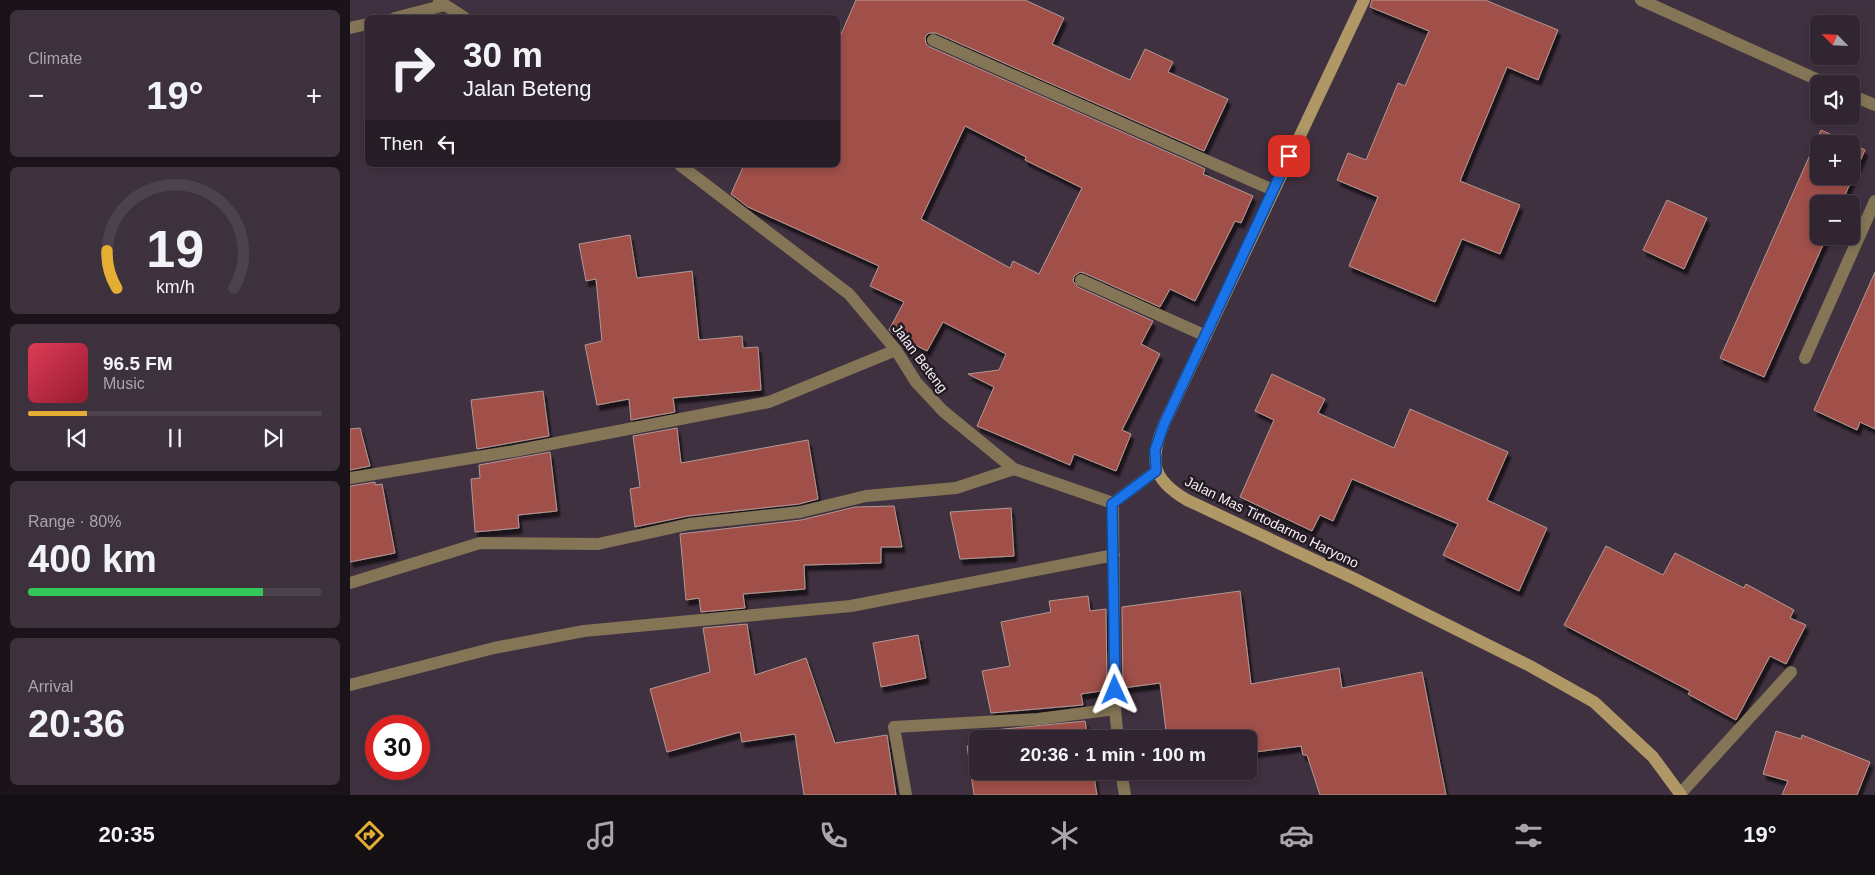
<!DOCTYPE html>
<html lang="en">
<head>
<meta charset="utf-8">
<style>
	:root { --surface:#302530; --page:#3c313c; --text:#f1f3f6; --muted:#a8a5ab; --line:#4b424c; --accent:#e4ae35 }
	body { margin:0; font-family:Helvetica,sans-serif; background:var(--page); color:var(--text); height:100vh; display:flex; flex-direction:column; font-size:19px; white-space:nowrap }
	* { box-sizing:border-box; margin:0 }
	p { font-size:16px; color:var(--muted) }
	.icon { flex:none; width:28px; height:28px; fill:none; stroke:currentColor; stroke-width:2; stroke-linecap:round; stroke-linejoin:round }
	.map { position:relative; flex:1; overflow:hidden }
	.sheet { display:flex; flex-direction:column; gap:10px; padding:10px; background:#1a141a; width:350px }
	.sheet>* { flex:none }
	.hud { position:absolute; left:15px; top:15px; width:475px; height:152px; border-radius:8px; box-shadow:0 2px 8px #0003,0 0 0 1px var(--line); background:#302530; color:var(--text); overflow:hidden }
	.needle { width:32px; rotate:294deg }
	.fabs { position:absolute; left:1460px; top:15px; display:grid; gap:10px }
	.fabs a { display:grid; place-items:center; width:50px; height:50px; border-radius:8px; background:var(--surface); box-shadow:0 2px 8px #0003,0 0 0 1px var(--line); font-size:25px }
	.speed { position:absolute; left:15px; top:715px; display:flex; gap:10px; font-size:25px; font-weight:700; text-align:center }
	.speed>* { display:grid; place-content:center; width:65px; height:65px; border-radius:50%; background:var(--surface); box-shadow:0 2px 8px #0003,0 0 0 1px var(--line); line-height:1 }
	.speed .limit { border:8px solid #d22; background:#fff; color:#111 }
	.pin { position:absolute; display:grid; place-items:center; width:42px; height:42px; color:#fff; margin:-21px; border-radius:10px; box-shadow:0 2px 8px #0006 }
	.me { position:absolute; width:55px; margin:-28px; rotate:359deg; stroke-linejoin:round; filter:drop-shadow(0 0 4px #0008) }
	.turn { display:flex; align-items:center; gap:18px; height:105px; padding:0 15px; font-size:22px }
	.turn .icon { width:65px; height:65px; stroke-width:2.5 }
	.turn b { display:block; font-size:35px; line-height:42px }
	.then { display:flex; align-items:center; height:48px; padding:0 15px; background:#0003; gap:10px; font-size:19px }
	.big { font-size:38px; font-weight:800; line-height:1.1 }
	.sheet .widget { flex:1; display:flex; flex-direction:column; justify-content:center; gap:8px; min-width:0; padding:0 18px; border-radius:8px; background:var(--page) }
	.sheet .dial { align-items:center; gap:0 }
	.dial svg { height:130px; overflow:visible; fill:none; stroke:var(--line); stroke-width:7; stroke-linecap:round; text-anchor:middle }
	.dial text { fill:var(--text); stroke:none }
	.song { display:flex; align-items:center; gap:15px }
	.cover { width:60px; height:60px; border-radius:8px; background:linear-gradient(135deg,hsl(350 70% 55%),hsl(350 70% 35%)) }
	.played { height:5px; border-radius:2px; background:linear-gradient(90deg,var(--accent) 20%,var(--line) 20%) }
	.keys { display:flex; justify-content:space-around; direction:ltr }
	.heat { display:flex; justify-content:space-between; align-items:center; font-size:28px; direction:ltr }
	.charge { height:8px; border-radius:4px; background:linear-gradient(90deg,#34c759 80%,var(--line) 0) }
	.trip { position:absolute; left:619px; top:730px; width:288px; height:50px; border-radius:8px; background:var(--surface); box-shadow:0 2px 8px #0003,0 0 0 1px var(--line); font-weight:800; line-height:50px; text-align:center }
	.tabs { display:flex; height:80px; justify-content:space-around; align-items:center; background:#130f13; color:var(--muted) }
	.tabs .icon { width:35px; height:35px }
	.tabs .selected { color:var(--accent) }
	.tabs b { font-size:22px; color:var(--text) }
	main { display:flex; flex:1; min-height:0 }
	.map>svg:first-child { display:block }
	.building { fill:#a05049; stroke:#b29894; fill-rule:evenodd; filter:url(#shadow) }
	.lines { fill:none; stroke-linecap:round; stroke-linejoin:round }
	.lane { stroke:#847556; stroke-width:12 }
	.street { stroke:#847556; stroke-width:12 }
	.secondary { stroke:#b09766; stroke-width:12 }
	.route-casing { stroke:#114b97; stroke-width:12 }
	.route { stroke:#1a73e8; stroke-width:9 }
	.labels { text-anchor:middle; stroke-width:5; stroke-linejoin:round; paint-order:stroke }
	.street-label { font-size:14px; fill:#f8eff8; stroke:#221c22 }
</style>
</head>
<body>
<main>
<section class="sheet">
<div class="widget"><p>Climate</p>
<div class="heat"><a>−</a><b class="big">19°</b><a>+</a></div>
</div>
<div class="widget dial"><svg viewBox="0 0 100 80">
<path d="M14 69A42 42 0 1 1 86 69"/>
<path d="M14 69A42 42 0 0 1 8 46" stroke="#e4ae35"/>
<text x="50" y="56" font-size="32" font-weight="700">19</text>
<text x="50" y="72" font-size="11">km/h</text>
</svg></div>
<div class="widget">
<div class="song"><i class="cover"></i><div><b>96.5 FM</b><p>Music</p></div></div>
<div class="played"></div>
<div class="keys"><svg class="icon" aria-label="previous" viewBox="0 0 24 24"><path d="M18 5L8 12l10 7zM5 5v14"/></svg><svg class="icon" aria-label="pause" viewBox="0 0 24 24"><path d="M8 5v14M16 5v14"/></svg><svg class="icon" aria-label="next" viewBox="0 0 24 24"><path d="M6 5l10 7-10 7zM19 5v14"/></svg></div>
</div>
<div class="widget"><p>Range · 80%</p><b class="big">400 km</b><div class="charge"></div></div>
<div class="widget"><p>Arrival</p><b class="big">20:36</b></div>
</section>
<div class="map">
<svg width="1525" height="795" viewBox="0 0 1525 795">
	<defs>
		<filter id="shadow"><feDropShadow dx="3" dy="5.5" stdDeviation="1" flood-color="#0009"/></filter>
	</defs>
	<rect width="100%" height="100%" fill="#403140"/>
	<path class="building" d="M506 0H675L714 18 702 44 780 80 795 49 823 62 818 72 878 99 854 151 586 33H579L575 37 576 44 580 47 847 165 855 169 853 174 903 196 891 223 885 221 845 301 820 289 810 307 734 273 730 272 724 276 723 281 728 287 803 321 791 344 810 354 772 430 781 434 766 471 724 454 720 465 627 426 644 387 618 374 649 370 656 354 593 322 577 351 542 333 539 330 554 302 520 286 529 266 398 207 381 194 394 165H488V41ZM615 126 676 157 675 160 732 188 689 274 663 261 660 268 571 219Z
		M1022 0H1135L1208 30 1188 80 1157 67 1110 181 1170 205 1150 254 1112 239 1085 302 999 266 1028 197 987 180 998 153 1016 160 1048 83 1055 86 1079 31 1020 7Z
		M1471 130 1515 150 1491 204H1469V236H1477L1414 377 1370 358ZM1469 144H1501V176H1469Z
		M1317 200 1357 218 1334 269 1293 250Z
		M280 235 287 278 342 271 349 340 392 336 393 348 408 347 411 390 323 398 325 412 281 420 279 399 247 405 235 345 252 341 246 279 236 281 229 244Z
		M1525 272V429L1510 422 1507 430 1464 410Z
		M922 374 975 399 968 413 1044 448 1060 409 1158 452 1137 500 1197 528 1169 591 1093 555 1108 524 1002 479 983 521 970 515 962 531 890 497 924 420 905 411Z
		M193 391 199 436 127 449 121 400Z
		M10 428 20 466 0 470V429Z
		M327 428 331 463 458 440 468 499 449 504 338 516 285 527 280 489 290 487 283 436Z
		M200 452 207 511 168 515 169 528 125 532 121 479 130 478 129 465Z
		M25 482V485L32 484 45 553 0 562V486Z
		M544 506 552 547H531V563L454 565 455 589 393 594 395 608 351 612 349 598 336 600 330 534 451 520 505 507Z
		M661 508 664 556 610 559 600 512Z
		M1256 546 1313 575 1325 553 1394 588 1396 584 1444 610 1440 618 1456 625 1436 664 1420 656 1386 720 1338 694 1340 691 1214 625Z
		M890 591 901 684 989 668 992 688 1072 672 1096 795H970L957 755H953L951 746 898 753V739H817L810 683 773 688 772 607Z
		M738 596 740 611 756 609 757 690 731 694 733 705 641 713 632 671 660 666 651 622 701 612 699 601Z
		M397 624 405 675 456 658 485 743 537 735 546 795H454L445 734 392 742 390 732 317 752 300 689 360 672 353 628Z
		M568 635 576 678 531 687 523 643Z
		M735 721 738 739H646L644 730Z
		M1426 731 1451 739 1452 735 1520 762 1507 795H1432L1438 781 1413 774Z
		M628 745V771H743L747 795H624L617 746Z"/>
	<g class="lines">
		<path class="lane" d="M583 40 923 190"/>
		<path class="street" d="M1291 0 1477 84
			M89 1 115 18
			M45 18 95 5
			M0 28 18 24
			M1501 95 1525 105
			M330 165 499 294 546 350 566 382 593 411 664 469 763 503 806 471
			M731 280 856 336
			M1455 358 1525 201
			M0 478 164 451 419 402 546 350
			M763 503 765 709 768 739
			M0 583 130 543 248 544 339 524 450 512 516 496 606 488 664 469
			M0 685 144 648 234 631 501 606 764 555
			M771 771 775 795
			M1331 793 1441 672
			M556 795 544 727 688 719 765 709"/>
		<path class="secondary" d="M1014 0 814 424C799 461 801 479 837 500L1005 579 1180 666 1244 702 1303 757 1331 795"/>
	</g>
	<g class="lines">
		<defs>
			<path id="route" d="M765 690 762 504 806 471 805 450 814 424 939 156"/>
		</defs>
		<use href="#route" class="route-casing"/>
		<use href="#route" class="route"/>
	</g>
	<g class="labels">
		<g class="street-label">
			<text transform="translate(570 358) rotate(53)" y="5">Jalan Beteng</text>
			<text transform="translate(922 522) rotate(26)" y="5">Jalan Mas Tirtodarmo Haryono</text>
		</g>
	</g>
</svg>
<div class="fabs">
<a><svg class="needle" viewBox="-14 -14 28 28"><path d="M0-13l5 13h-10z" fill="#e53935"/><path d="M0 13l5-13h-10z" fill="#a8a5ab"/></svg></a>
<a><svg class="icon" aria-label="sound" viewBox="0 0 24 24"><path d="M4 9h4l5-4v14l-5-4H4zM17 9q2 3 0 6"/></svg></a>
<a>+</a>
<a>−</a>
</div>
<div class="speed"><div class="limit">30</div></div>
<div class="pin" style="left:939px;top:156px;background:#d93025"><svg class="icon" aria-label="arrive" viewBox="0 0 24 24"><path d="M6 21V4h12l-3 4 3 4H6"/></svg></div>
<svg class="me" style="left:765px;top:690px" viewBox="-20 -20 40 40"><path d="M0-17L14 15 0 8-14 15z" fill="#1a73e8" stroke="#fff" stroke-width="4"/></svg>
<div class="trip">20:36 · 1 min · 100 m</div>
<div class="hud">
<div class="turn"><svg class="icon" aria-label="right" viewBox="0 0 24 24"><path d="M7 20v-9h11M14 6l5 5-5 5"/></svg><div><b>30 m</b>Jalan Beteng</div></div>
<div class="then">Then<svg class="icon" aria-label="left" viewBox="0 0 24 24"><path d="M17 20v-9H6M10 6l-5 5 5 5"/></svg></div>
</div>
</div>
</main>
<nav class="tabs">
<b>20:35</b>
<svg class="icon selected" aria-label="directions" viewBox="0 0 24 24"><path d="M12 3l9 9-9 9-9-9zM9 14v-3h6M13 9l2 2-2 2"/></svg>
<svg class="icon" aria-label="music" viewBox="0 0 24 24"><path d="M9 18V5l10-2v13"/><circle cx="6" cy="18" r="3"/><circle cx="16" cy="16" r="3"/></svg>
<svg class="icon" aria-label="phone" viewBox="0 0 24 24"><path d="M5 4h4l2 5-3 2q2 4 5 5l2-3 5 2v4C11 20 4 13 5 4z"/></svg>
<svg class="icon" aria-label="climate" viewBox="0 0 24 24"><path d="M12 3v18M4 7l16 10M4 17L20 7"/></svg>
<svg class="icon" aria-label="car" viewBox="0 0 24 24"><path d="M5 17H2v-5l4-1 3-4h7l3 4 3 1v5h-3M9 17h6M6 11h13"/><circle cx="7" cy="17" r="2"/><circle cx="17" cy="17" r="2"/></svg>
<svg class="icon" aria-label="filters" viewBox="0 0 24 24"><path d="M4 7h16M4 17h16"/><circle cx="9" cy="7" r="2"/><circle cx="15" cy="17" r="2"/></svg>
<b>19°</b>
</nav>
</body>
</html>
